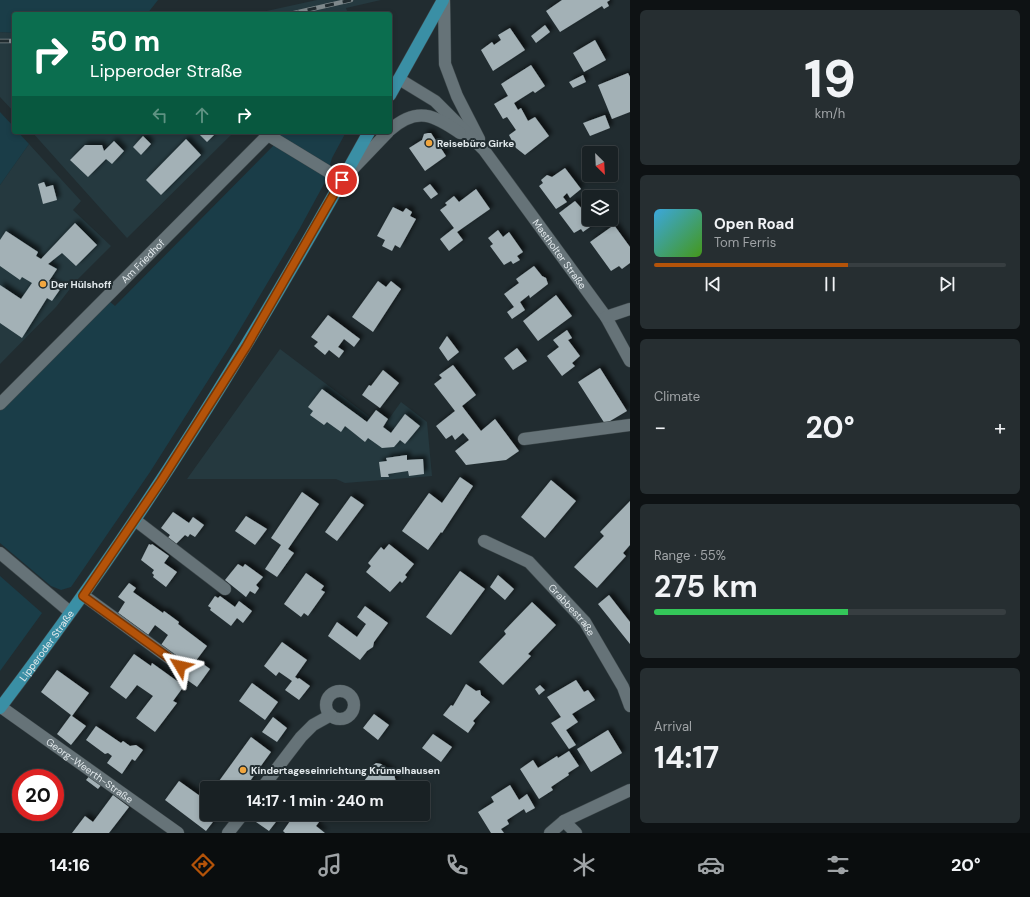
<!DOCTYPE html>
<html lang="en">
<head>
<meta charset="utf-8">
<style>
	:root { --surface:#192124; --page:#262e31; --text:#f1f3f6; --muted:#9fa3a6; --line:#373e41; --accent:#b45309 }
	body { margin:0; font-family:"DM Sans",sans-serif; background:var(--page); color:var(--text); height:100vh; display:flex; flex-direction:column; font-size:15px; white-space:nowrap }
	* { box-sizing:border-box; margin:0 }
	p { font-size:13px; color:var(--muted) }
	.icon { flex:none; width:22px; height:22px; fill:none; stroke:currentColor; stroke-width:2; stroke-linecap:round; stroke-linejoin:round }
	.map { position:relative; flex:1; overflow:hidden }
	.panel { display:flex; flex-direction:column; gap:10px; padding:10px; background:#0e1214; width:400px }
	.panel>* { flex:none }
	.banner { position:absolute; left:12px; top:12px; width:380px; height:122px; border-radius:4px; box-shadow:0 2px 6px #0003,0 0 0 1px var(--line); background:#0b6e4f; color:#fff; overflow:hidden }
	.needle { width:26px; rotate:156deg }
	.tools { position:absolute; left:582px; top:146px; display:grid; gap:8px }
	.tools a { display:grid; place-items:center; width:36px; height:36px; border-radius:4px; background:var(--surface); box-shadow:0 2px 6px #0003,0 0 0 1px var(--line); font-size:20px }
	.speed { position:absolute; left:12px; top:769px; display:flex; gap:8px; font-size:20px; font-weight:700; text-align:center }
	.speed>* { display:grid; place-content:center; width:52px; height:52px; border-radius:50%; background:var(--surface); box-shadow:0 2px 6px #0003,0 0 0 1px var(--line); line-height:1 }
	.speed .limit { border:6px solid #d22; background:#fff; color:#111 }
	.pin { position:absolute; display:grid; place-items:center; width:34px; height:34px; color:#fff; margin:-17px; border:2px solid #fff; border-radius:50%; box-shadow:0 1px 4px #0007 }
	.me { position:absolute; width:44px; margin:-22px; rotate:306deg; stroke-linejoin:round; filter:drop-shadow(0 0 3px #0008) }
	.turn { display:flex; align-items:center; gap:14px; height:84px; padding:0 12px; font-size:18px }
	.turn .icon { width:52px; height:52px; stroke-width:2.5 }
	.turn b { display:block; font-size:28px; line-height:34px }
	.lanes { display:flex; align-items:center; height:38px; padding:0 12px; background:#0003; justify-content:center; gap:20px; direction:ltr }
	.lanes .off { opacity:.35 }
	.big { font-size:30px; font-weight:700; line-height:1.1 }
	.panel .tile { flex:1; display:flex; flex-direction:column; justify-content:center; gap:6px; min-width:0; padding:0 14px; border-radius:6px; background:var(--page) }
	.panel .dial { align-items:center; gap:0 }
	.dial b { font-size:52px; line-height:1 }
	.song { display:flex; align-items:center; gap:12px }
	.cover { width:48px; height:48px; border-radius:6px; background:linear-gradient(135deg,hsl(200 70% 55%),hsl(100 70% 35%)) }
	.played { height:4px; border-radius:2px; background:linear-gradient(90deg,var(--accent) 55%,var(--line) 55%) }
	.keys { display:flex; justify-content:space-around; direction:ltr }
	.heat { display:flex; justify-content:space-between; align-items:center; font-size:22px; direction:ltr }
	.charge { height:6px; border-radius:3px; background:linear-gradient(90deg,#34c759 55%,var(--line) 0) }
	.trip { position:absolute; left:200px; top:781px; width:230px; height:40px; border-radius:4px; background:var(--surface); box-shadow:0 2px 6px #0003,0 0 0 1px var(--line); font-weight:700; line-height:40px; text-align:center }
	.menu { display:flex; height:64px; justify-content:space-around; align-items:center; background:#0a0d0e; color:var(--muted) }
	.menu .icon { width:28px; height:28px }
	.menu .on { color:var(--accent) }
	.menu b { font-size:18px; color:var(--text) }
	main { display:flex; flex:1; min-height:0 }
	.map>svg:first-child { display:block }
	.built { fill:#25393f }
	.green { fill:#1a3d48 }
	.building { fill:#a3b1b6; filter:url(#shadow) }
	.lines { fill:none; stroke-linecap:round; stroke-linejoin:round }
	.minor-casing { stroke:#3e484b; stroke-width:13 }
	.major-casing { stroke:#3e484b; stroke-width:13 }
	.minor { stroke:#667378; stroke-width:12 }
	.major { stroke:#3a8fa5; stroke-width:12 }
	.rail-casing { stroke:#7e888b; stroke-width:4.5 }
	.rail { stroke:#212c30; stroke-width:3; stroke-dasharray:9; stroke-linecap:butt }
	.route-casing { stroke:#753606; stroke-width:10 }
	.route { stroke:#b45309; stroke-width:7 }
	.poi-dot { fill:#f1a63f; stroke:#212c30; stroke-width:1.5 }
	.labels { text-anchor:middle; stroke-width:4; stroke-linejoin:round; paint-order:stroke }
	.poi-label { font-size:10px; font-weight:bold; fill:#e2e9ec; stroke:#212c30; text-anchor:start }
	.street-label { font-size:10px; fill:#e2e9ec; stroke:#212c30 }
</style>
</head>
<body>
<main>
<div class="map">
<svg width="630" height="833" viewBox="0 0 630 833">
	<defs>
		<filter id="shadow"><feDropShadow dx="3.5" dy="-3.5" stdDeviation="2" flood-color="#0009"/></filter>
	</defs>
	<rect width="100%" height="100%" fill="#212c30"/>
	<path class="built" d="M317 0H381L346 8 348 14H253Z
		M0 32 14 33V112L0 97Z
		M32 132H234L127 238Z
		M29 144 81 201 73 210 111 246 76 281 56 307 0 364V185Z
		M280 349 383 427 401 402 427 422 432 476 345 483 336 479H187Z"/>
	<path class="green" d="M0 0H158L147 14H14V33L0 32Z
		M0 112 14 127V132H18L29 144 0 185Z
		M280 132H346L332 158 325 182 300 228 233 341 150 472 71 587 61 590 51 586 0 543V410L109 301 115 306 274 145Z
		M0 576 42 613 0 671Z"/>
	<path class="building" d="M562 0H610L607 2 609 6 604 9 602 6 560 32 546 11Z
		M545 25 550 32 536 43 531 36Z
		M510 28 525 50 493 71 481 50 492 42 494 45 501 40 498 35Z
		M595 40 606 60 584 72 573 53Z
		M531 65 545 86 535 93 533 91 514 103 518 110 521 108 528 121 535 117 549 136 525 155 516 148 510 137 509 135 516 130 507 117 503 119 494 104 508 96 501 84Z
		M628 73 630 77V112L612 119 598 85Z
		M583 75 586 82 573 88 569 82Z
		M605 115 610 128 590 136 583 123Z
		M197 132H217L207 142Z
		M428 133H431L446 156 425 171 409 148 422 140 424 134Z
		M143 136 151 144 141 155 133 147Z
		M186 139 201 155 161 195 146 180Z
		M114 141 124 151 112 164 106 159 88 177 70 160 85 145H102L104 151Z
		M565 168 581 189 570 198 567 193 563 197 567 202 556 209 539 186 543 183 541 180 547 175 552 177Z
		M44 182 46 187 53 185 57 200 43 204 38 184Z
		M430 184 438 194 431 199 423 189Z
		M476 189 490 209 457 232 463 240 449 251 440 239 454 228 440 210 447 205 445 203 454 196 459 202Z
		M575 201 583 210 589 206V219H593L588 223 590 227 583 232 581 229 574 233 559 213Z
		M393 207 403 212 406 208 412 212 410 216 416 219 400 248 395 245 392 251 382 246 385 240 377 236Z
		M75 223 97 245 76 266 62 253 48 264 57 269 49 281 61 288 52 301 47 298 22 338 0 323V285L21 299 32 283 22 277 20 280 0 266V240L6 231 38 252 36 256 41 259Z
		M614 225 630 247V263L622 269 619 266 611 271 590 242Z
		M498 230 503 237 509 232 523 252 517 256 520 260 513 264 511 261 504 265 490 246 493 244 488 238Z
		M534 266 542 276 546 278 548 284 530 298 529 295 520 302 525 310 512 319 507 312 514 307 504 294 519 283 516 279Z
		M378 281 386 287 391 281 401 289 373 332 352 317Z
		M556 295 572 316 538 341 523 321Z
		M328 315 360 339 354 347 344 339 338 347 344 351 339 358 329 350 325 355 314 346 318 342 311 337Z
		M567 330 572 338 568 340 580 356 572 363 575 366 562 376 547 356 559 347 553 340Z
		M447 336 459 352 448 361 439 348Z
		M517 348 527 361 513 370 504 358Z
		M453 365 476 395 462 406 481 431 495 419 519 451 506 460 466 465 455 451 469 440 463 433 455 440 452 435 446 439 436 426 455 411 434 384 442 378 439 375Z
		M600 368 627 411 605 424 578 382Z
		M383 370 399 383 380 408 362 395 369 385 371 386Z
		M322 389 367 422 376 410 388 419 383 427 391 433 405 414 420 426 405 444 400 440 394 447 382 448 368 438 365 442 345 426 341 432 327 422 324 425 310 415 313 411 308 407Z
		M407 455V460L423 459 424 474 409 476 408 471 388 474 389 477H381L379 462 387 461 386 458Z
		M460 477 473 486 442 533 441 532 428 550 402 531 429 493 442 503Z
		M551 480 576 501 545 538 521 517Z
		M302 492 319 504 288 549 294 553 277 577 265 569 281 545 271 538Z
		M351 496 364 505 337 541 325 532Z
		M630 501V545L623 553 626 556 597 588 574 567 604 536 600 532Z
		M173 512 189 523 193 517 204 525 195 537 190 534 188 537 185 535 175 545 167 539 170 535 161 528Z
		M246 516 267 529 255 545 235 531Z
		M149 544 151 545 152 544 169 556 164 563 177 572 166 587 153 577 154 575 152 573 154 570 141 560Z
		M389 544 414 564 405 575 407 577 402 583 400 581 390 592 366 572 371 566 368 563 381 547 384 550Z
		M238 564 243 567 245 564 263 577 256 585 259 588 255 594 250 591 246 597 225 580Z
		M460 571 485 589 451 635 426 617Z
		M306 573 324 586 321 590 325 592 308 616 304 613 301 617 284 604Z
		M498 575 514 589 505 600 490 587Z
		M129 583 136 588 133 592 163 613 164 611 179 622 178 624 207 646 192 666 195 668 199 661 210 669 197 687 183 677 191 667 161 645 168 635 155 625 148 635 118 613 125 602 118 597Z
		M609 595 630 622V644L598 604Z
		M215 596 218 598 220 596 235 607 239 601 252 611 243 623 237 618 231 626 210 610 211 608 208 606Z
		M532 602 556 625 528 654 531 656 503 685 479 662 506 634 504 631Z
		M365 606 388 623 374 642 373 647 367 651 360 660 328 636 337 622 357 637 366 624 357 617Z
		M282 642 307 660 295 677 298 679 299 678 310 686 299 700 285 690 292 681 279 672 276 676 264 666Z
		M134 654 151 666 152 663 184 686 173 701 177 703 155 732 136 718 153 696 137 685 126 699 110 687Z
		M57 670 89 693 72 716 86 726 71 745 57 734 71 715 41 692Z
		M576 680 584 692 588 690 595 700 572 714 578 722 566 730 576 745 569 749 551 723 561 717 547 697Z
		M252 683 278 702 265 720 239 701Z
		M466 684 476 691 480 690 481 695 490 702 473 721 475 723 468 733 443 715 451 705 453 706Z
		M540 685 545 690 539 695 535 689Z
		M374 714 389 725 378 740 363 728Z
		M273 717 287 728 277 742 262 732Z
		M96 726 121 743 123 741 130 746 136 745 143 750 135 761 132 759 122 774 107 763 112 756 108 753 105 754 86 740Z
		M608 730 622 753 591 772 577 749Z
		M433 734 452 747 441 762 422 748Z
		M251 737 271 752 245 788H214Z
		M569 751 579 766 568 773 569 775 551 787 553 790 539 799 520 769 533 760 538 768 557 756 558 758Z
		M376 763 381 764 394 774 396 782 388 788H359L370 773 371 767Z
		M91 774 103 783 98 789 86 780Z
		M179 781 207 801V814H219L206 831 165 800Z
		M510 785 519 800 527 794 535 808 526 813 524 809 507 820 509 824 501 829 504 833H491L478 812 494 802 491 797Z
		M113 795 129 807 109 833H72L85 816 93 822Z
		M262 814H282L269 831 256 822Z
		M295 814H299L305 818 308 814 319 822 316 826 325 833H285L283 831Z"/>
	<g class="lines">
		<defs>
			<g id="minor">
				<path d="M444 0 445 64 457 96 479 139"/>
				<path id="s1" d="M399 79 435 101 484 150 606 317 630 361"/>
				<path d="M390 130C417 106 434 115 460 133"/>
				<path d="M606 317 630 309"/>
				<path id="s2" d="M0 404 268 135 342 180 388 132"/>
				<path d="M524 439 630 425"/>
				<path d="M135 520 225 589"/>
				<path id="s3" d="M484 541 529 562 585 622 623 687 630 706"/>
				<path d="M0 553 70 612"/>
				<path d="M83 595 180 666"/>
				<circle cx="340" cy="705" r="14"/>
				<path id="s4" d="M1 707 178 833"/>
				<path d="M262 788 301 737 313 725 331 715"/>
				<path d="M564 821 576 833"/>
				<path d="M228 833 243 814"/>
				<path d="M550 833 564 821 630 790"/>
			</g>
			<g id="major">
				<path d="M390 95 443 0"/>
				<path id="s5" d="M0 708C46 647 91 585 134 521 219 395 296 264 369 132"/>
			</g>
		</defs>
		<use href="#minor" class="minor-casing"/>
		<use href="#major" class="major-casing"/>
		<use href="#minor" class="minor"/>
		<use href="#major" class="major"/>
		<defs>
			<path id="rail" d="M290 14 351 0
				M0 41H14"/>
		</defs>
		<use href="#rail" class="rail-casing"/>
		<use href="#rail" class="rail"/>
	</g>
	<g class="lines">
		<defs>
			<path id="route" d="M180 666 83 596 161 481 246 347 342 180"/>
		</defs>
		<use href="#route" class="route-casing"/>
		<use href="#route" class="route"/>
	</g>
	<g class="poi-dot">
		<circle cx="429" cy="143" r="4"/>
		<circle cx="43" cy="284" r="4"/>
		<circle cx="243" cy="770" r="4"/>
	</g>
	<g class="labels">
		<g class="poi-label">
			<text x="437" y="147">Reisebüro Girke</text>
			<text x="51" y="288">Der Hülshoff</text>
			<text x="251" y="774">Kindertageseinrichtung Krümelhausen</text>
		</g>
		<g class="street-label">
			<text dy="4" stroke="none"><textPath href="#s1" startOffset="240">Mastholter Straße</textPath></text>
			<text dy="4" stroke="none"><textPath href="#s2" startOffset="202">Am Friedhof</textPath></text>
			<text dy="4" stroke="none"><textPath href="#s3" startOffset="114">Grabbestraße</textPath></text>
			<text dy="4" stroke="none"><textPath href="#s5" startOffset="78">Lipperoder Straße</textPath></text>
			<text dy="4" stroke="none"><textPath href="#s4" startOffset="109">Georg-Weerth-Straße</textPath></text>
		</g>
	</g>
</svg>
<div class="tools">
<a><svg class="needle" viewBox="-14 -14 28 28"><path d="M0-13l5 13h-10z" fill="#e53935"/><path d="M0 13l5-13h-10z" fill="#9fa3a6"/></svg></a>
<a><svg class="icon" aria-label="layers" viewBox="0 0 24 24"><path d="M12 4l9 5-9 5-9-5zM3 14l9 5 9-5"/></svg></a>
</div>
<div class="speed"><div class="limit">20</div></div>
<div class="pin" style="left:342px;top:180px;background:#d93025"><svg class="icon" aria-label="arrive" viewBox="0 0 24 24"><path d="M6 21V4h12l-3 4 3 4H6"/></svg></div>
<svg class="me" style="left:180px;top:666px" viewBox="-20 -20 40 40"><path d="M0-17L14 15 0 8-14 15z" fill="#b45309" stroke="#fff" stroke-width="4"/></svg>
<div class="trip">14:17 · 1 min · 240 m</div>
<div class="banner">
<div class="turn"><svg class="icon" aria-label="right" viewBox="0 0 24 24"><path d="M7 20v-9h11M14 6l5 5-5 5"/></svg><div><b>50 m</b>Lipperoder Straße</div></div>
<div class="lanes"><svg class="icon off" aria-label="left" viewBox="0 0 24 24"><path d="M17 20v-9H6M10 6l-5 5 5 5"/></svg><svg class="icon off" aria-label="ahead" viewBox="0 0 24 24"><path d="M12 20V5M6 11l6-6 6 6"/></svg><svg class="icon" aria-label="right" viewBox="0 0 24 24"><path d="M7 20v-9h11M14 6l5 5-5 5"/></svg></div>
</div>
</div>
<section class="panel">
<div class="tile dial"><b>19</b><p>km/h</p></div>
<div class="tile">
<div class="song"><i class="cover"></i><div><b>Open Road</b><p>Tom Ferris</p></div></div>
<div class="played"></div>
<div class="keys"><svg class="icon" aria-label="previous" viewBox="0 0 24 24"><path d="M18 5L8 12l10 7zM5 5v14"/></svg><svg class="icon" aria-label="pause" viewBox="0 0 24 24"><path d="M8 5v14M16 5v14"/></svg><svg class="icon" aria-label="next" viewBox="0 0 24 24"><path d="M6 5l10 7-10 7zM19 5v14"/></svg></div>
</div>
<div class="tile"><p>Climate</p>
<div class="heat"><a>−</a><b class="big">20°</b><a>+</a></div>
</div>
<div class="tile"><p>Range · 55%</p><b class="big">275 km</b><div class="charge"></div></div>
<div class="tile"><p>Arrival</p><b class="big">14:17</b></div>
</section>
</main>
<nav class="menu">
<b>14:16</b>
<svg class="icon on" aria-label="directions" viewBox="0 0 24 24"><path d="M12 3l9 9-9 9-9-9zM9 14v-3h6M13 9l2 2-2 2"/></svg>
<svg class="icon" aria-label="music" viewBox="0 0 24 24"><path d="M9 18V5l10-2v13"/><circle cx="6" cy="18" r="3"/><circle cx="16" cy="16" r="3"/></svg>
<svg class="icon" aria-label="phone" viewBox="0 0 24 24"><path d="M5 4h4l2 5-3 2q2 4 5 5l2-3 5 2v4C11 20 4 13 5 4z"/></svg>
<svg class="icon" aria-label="climate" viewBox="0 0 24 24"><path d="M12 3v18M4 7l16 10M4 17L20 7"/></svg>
<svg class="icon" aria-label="car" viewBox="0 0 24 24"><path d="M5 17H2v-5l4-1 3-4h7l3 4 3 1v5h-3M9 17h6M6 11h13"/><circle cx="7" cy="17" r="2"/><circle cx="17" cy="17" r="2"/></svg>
<svg class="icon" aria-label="filters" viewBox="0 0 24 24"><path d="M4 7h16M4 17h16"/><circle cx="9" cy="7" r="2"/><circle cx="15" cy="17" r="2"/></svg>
<b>20°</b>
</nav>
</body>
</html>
